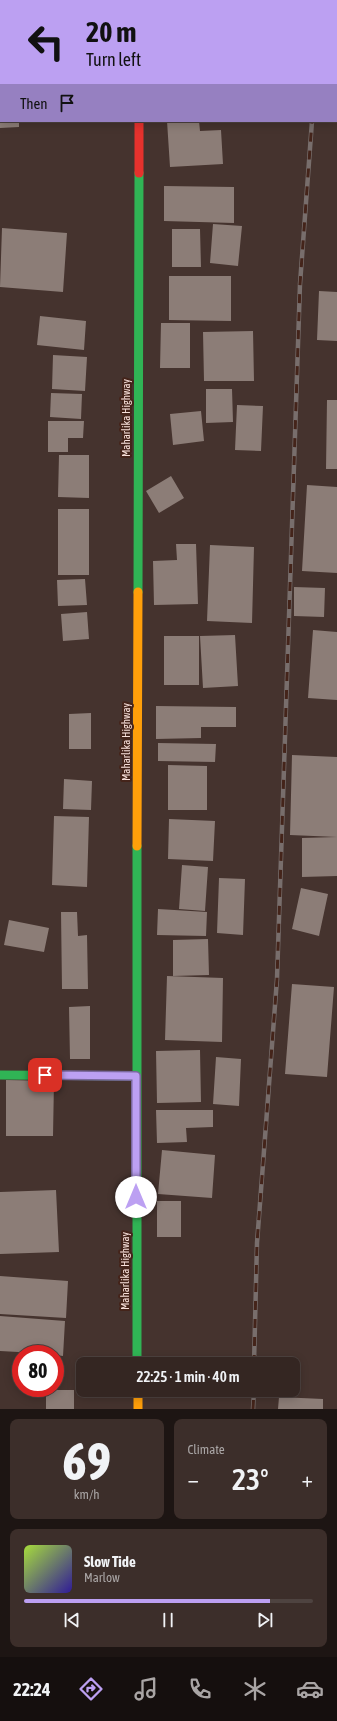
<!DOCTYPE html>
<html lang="en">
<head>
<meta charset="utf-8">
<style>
	:root { --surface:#342622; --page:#3c2e2a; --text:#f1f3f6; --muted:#a9a5a5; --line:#4e4340; --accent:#bca0f2 }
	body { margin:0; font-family:"Asap Condensed",sans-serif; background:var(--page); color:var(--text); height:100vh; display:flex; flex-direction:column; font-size:15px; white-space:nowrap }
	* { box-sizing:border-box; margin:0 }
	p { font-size:13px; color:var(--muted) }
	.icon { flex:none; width:22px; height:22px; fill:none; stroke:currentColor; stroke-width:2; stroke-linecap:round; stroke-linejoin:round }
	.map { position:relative; height:1409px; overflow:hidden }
	.drawer { display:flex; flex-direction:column; gap:10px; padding:10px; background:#1d1513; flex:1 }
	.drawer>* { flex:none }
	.banner { position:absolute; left:0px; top:0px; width:337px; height:122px; box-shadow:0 2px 10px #0003,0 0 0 1px var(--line); background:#bca0f2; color:#111; overflow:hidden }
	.speed { position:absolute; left:12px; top:1345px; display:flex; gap:8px; font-size:20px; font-weight:700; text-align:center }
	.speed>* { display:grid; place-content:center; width:52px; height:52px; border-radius:50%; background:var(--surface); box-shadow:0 2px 10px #0003,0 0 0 1px var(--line); line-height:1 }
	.speed .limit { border:6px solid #d22; background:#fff; color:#111 }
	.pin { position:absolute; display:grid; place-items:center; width:34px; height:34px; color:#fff; margin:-17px; border-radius:8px; box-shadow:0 2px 6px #0006 }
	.me { position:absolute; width:44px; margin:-22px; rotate:0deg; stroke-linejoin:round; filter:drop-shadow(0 0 3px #0008) }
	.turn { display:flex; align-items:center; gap:14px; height:84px; padding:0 20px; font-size:18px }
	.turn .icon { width:52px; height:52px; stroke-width:2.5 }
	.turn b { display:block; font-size:28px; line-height:34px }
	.then { display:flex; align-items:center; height:38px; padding:0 20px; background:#0003; gap:8px; font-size:15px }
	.big { font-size:30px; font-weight:600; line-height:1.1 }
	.drawer .tile { flex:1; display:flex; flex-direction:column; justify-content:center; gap:6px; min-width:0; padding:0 14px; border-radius:8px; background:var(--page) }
	.drawer .dial { align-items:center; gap:0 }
	.dial b { font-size:52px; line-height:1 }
	.song { display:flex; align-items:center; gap:12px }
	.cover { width:48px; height:48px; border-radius:6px; background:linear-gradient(135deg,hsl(80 70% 55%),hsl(250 70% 35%)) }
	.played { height:4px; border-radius:2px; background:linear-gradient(90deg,var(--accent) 85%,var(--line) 85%) }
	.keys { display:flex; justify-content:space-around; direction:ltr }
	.heat { display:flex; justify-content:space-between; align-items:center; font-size:22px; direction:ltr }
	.drawer .tiles { flex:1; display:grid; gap:10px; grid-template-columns:1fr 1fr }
	.tile:last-child { grid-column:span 2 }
	.trip { position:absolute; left:76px; top:1357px; width:224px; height:40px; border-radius:8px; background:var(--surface); box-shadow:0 2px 10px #0003,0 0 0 1px var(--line); font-weight:600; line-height:40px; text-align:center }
	.tab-bar { display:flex; height:64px; justify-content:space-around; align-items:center; background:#150f0e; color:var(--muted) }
	.tab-bar .icon { width:28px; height:28px }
	.tab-bar .selected { color:var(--accent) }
	.tab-bar b { font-size:18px; color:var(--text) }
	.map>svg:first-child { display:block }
	.building { fill:#8c7d77 }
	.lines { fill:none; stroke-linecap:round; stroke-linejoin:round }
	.fast { stroke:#30b455; stroke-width:9 }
	.slow { stroke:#ff9f0a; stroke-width:9 }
	.jam { stroke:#e5322d; stroke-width:9 }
	.rail-casing { stroke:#786e6c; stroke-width:4.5 }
	.rail { stroke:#44241a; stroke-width:3; stroke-dasharray:9; stroke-linecap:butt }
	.route-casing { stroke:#7a689d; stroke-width:10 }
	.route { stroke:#bca0f2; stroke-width:7 }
	.labels { text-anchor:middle; stroke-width:4; stroke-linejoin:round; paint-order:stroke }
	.street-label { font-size:11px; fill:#f8e1db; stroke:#44241a }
</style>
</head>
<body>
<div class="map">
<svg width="337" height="1409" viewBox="0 0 337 1409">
	<rect width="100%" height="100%" fill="#45332e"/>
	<path class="building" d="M0 121H19V127L0 128Z
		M167 121H199L200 131 221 130 223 164 170 167Z
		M164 186 234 187V223L164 221Z
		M213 224 242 226 238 266 210 263Z
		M2 228 67 233 63 292 0 287Z
		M172 229H200L201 267H172Z
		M169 276H231V321L169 320Z
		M319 291 337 292V341L317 340Z
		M40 316 86 321 84 350 37 345Z
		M161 323H190V368H160Z
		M253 331 254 381H204L203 332Z
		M53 355 87 357 85 391 52 389Z
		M206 389H232L233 422 206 423Z
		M51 393 82 394 81 419 50 417Z
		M327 400H337V469H326Z
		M237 405 263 406 261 451 235 450Z
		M201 411 204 441 173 445 170 414Z
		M48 421H84L83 438H68V452H48Z
		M59 455H89V498L58 497Z
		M171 476 184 498 159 513 146 491Z
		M307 485 337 487V573L302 571Z
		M58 509H89V575H58Z
		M176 544H196L198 604 154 605 153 561 177 560Z
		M210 545 254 547 252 623 207 621Z
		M85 579 87 605 58 606 57 580Z
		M294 587 325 588 324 617 294 616Z
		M87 612 89 639 63 641 61 614Z
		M313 630 337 632V700L308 698Z
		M235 635 238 686 203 688 200 636Z
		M164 636H199V685H164Z
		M156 706 236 707V727H201V738L156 739Z
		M91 713V749H69V714Z
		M158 743 216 744 215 762 158 761Z
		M292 755 337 757V837L290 835Z
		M168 765 207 766V810H168Z
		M64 779 92 781 91 810 63 809Z
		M54 816 89 817 87 887 52 885Z
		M169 819 215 821 213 861 168 859Z
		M337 837V876L302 877V838Z
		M182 865 208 867 205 911 179 909Z
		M219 878 245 879 243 935 217 933Z
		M301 888 328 894 319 936 292 929Z
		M158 909 207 912 206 936 157 935Z
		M61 912H77L78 936 87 935 88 989H62Z
		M9 920 49 928 44 952 4 945Z
		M208 939 209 975 173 976V940Z
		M167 976 223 978 222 1042 165 1040Z
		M292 984 334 987 327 1077 285 1074Z
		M90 1006V1059H70L69 1007Z
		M200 1050 201 1102 157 1103 156 1051Z
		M216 1057 241 1059 239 1106 213 1104Z
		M6 1080 54 1081 53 1136H6Z
		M156 1110H213V1127L186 1128 187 1142 157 1143Z
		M162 1150 215 1155 212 1198 158 1194Z
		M56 1190 59 1252 0 1254V1192Z
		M157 1201H181V1237H157Z
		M0 1276 68 1281 66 1318 0 1314Z
		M0 1316 65 1321 63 1356 55 1355V1354L0 1351Z
		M46 1390H74V1409H46Z
		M279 1397 323 1399V1409H278Z"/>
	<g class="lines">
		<path class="fast" d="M139 0V1
			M138 592 139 173
			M137 846V1364
			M0 1075 136 1076"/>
		<path class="slow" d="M137 846 138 592
			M138 1390V1409"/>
		<path class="jam" d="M139 173V121"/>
		<defs>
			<path id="rail" d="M320 1V0
				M254 1364 257 1243 277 979 300 284 312 121
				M253 1409 254 1390"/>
		</defs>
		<use href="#rail" class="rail-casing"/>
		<use href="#rail" class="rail"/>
	</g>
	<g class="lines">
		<defs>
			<path id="route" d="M45 1075 136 1076V1197"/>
		</defs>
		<use href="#route" class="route-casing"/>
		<use href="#route" class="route"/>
	</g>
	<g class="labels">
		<g class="street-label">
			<text transform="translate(126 418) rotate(-90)" y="4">Maharlika Highway</text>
			<text transform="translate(126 742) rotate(-90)" y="4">Maharlika Highway</text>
			<text transform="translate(125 1271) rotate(-90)" y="4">Maharlika Highway</text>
		</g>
	</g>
</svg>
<div class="speed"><div class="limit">80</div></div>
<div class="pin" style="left:45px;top:1075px;background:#d93025"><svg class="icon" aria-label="arrive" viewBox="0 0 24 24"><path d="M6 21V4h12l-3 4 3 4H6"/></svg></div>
<svg class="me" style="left:136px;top:1197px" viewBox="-20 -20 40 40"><circle r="19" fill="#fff"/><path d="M0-13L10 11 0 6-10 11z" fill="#bca0f2"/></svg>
<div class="trip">22:25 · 1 min · 40 m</div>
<div class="banner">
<div class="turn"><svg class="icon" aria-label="left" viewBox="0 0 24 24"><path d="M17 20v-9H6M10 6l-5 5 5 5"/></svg><div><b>20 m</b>Turn left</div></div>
<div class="then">Then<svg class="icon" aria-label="arrive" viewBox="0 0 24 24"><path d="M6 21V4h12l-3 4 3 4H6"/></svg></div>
</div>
</div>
<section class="drawer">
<div class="tiles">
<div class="tile dial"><b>69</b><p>km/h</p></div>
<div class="tile"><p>Climate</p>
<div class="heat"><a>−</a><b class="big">23°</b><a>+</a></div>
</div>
<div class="tile">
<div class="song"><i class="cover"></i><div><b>Slow Tide</b><p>Marlow</p></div></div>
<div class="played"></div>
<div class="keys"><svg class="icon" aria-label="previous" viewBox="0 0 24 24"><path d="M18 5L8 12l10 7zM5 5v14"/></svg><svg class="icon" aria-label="pause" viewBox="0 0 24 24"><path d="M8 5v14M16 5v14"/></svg><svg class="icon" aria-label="next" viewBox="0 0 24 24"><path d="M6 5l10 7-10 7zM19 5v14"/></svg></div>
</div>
</div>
</section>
<nav class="tab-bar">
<b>22:24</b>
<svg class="icon selected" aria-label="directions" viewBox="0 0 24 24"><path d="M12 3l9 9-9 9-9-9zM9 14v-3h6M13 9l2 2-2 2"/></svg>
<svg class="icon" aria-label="music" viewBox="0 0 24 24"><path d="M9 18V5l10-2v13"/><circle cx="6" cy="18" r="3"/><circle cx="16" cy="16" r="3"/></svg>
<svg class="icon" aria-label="phone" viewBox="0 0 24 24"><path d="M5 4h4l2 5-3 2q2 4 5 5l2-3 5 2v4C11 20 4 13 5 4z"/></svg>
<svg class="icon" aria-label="climate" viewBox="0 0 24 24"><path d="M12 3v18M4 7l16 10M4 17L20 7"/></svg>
<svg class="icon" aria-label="car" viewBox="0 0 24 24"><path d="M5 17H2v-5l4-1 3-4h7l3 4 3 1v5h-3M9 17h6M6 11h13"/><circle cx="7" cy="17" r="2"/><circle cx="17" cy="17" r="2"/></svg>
</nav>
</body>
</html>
